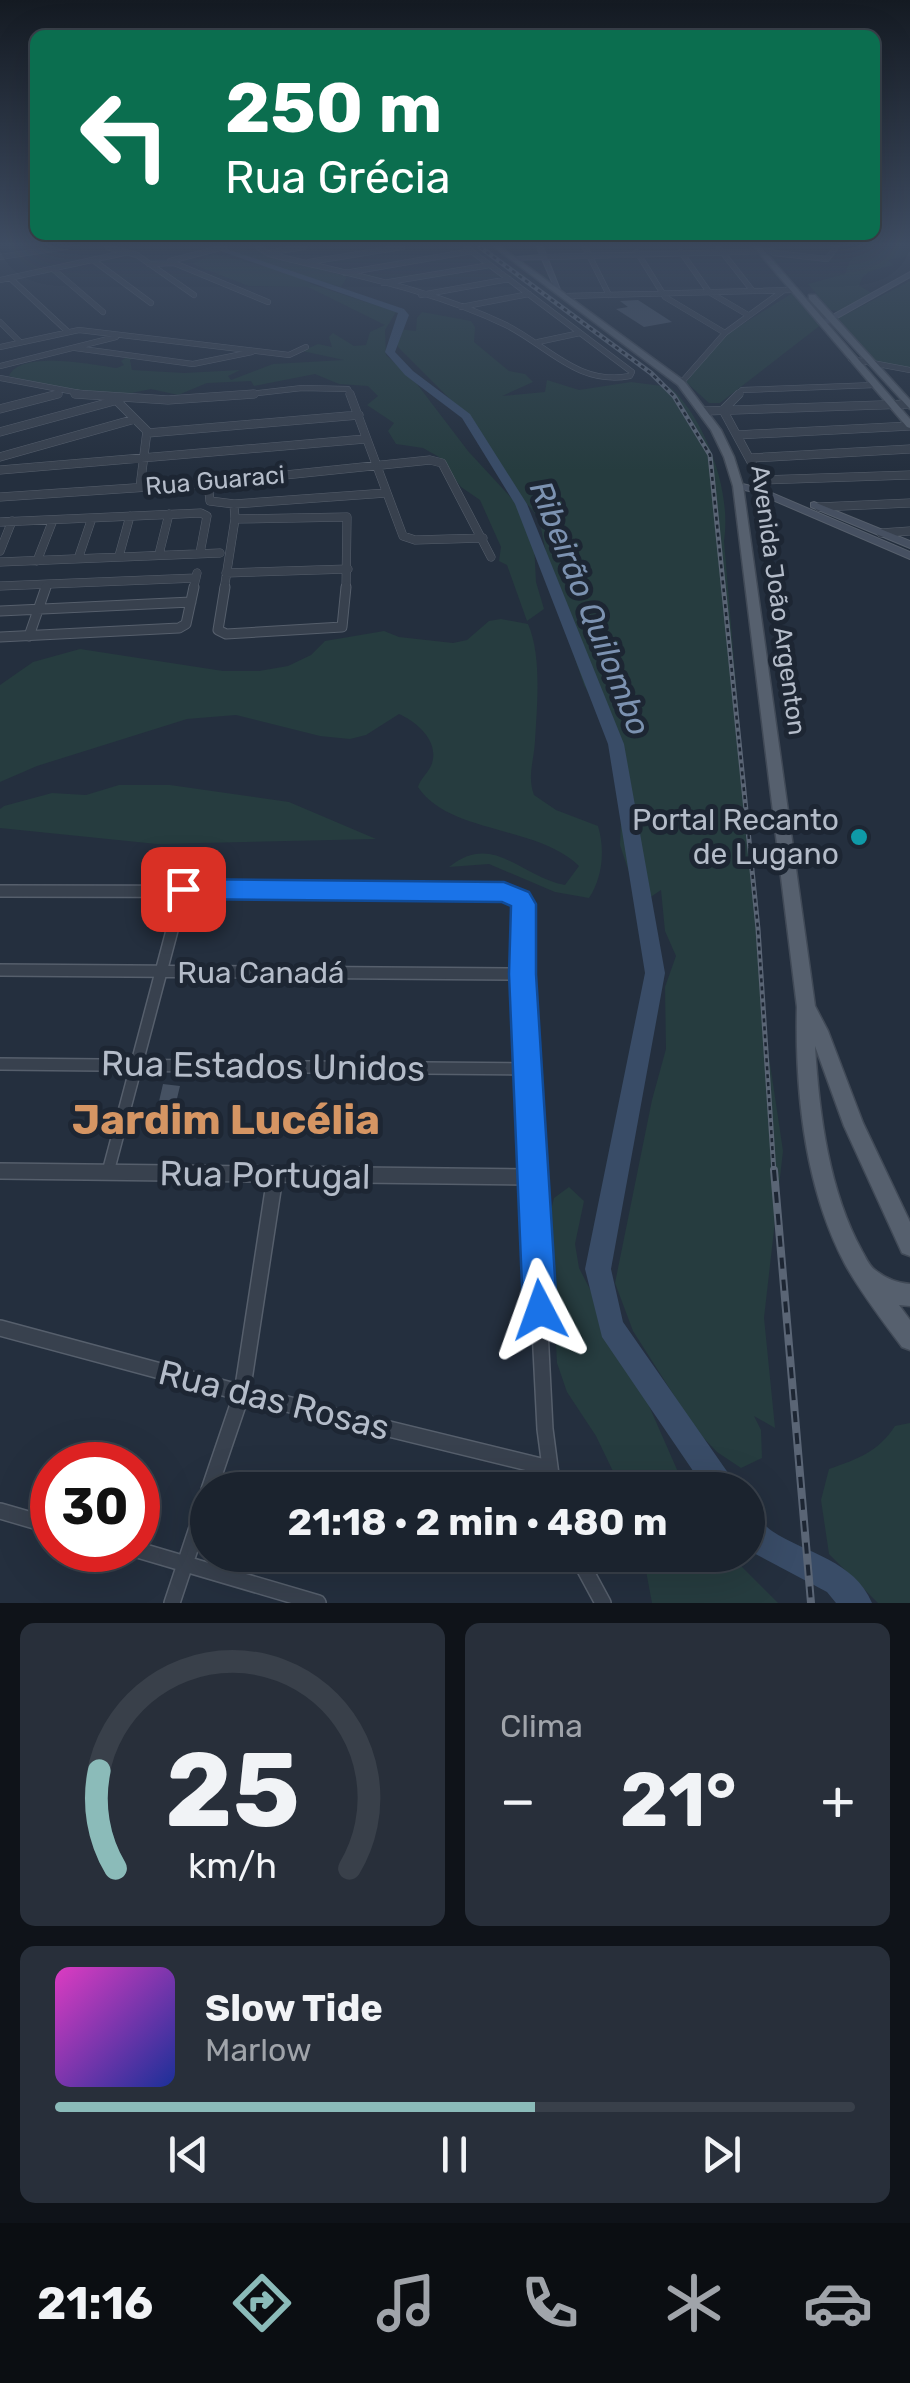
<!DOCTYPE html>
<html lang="pt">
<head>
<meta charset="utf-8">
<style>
	:root { --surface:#1b232e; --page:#282f3a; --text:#f1f3f6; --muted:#a0a4aa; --line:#39404a; --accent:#8bbbb9 }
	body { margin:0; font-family:Rubik,sans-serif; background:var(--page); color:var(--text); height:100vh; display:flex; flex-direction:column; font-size:38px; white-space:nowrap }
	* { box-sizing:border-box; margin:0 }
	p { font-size:32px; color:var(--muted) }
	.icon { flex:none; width:55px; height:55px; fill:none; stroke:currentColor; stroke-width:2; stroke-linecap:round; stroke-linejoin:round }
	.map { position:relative; height:1603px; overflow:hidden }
	.side { display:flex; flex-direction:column; gap:20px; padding:20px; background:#0f1319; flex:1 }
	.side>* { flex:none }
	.guide { position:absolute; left:30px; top:30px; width:850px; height:210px; border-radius:15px; box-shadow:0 10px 40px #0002,0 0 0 2px var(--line); background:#0b6e4f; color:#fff; overflow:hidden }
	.speed { position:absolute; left:30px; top:1442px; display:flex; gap:20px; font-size:50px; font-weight:700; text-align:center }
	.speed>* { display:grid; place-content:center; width:130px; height:130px; border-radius:50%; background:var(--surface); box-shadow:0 10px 40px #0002,0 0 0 2px var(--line); line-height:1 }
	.speed .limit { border:15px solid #d22; background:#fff; color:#111 }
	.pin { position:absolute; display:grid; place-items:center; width:85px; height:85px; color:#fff; margin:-42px; border-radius:20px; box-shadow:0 5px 15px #0006 }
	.me { position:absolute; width:110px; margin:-55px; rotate:356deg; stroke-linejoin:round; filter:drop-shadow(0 0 8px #0008) }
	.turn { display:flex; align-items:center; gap:35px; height:210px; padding:0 30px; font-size:45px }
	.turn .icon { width:130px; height:130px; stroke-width:2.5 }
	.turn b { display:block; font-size:70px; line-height:85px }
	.big { font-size:75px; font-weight:700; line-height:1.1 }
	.side .tile { flex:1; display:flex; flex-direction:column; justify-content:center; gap:15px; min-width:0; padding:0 35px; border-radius:15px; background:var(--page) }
	.side .dial { align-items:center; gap:0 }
	.dial svg { height:260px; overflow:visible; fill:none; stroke:var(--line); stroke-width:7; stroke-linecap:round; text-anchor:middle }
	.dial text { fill:var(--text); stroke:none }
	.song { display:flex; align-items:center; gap:30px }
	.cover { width:120px; height:120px; border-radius:15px; background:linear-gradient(135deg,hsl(310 70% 55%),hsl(230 70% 35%)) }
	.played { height:10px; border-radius:5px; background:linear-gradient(90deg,var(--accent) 60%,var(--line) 60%) }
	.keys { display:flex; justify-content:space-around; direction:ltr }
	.heat { display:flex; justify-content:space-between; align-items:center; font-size:55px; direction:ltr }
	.side .tiles { flex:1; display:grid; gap:20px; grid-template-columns:1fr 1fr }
	.tile:last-child { grid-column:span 2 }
	.trip { position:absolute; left:190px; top:1472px; width:575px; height:100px; border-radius:50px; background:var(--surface); box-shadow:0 10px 40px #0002,0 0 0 2px var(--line); font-weight:700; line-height:100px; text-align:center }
	.tab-bar { display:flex; height:160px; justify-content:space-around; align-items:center; background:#0b0e12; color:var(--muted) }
	.tab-bar .icon { width:70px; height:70px }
	.tab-bar .on { color:var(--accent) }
	.tab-bar b { font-size:45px; color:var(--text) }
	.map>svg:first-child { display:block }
	.green { fill:#263c3f }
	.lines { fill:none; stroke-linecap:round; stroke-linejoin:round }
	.river { fill:#394c67; fill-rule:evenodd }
	.building { fill:#455162 }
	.street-far4-casing { stroke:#565f6c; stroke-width:6 }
	.street-far3-casing { stroke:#565f6c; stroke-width:9 }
	.street-far2-casing { stroke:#565f6c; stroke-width:11 }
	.street-far1-casing { stroke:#565f6c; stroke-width:14 }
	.street-casing { stroke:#565f6c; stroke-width:18 }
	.secondary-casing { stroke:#565f6c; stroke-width:2 }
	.primary-casing { stroke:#414a57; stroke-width:3 }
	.street-far4 { stroke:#38414e; stroke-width:5 }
	.street-far3 { stroke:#38414e; stroke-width:8 }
	.street-far2 { stroke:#38414e; stroke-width:9 }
	.street-far1 { stroke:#38414e; stroke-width:11 }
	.street { stroke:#38414e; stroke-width:15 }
	.secondary { fill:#465061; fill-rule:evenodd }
	.primary { fill:#56606e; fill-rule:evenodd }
	.rail-far1-casing { stroke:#5a6575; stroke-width:5 }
	.rail-casing { stroke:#5a6575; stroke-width:8 }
	.rail-far1 { stroke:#1d2633; stroke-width:2.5; stroke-dasharray:4; stroke-linecap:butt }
	.rail { stroke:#1d2633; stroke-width:4; stroke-dasharray:11; stroke-linecap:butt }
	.route { fill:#1a73e8; stroke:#114b97; stroke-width:2.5 }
	.culture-dot { fill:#0f9aa8; stroke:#1d2633; stroke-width:4 }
	.labels { text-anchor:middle; stroke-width:10; stroke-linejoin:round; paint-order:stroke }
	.far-street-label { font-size:25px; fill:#b4bcc9; stroke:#1d2633 }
	.poi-label { font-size:30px; fill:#b4bcc9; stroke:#1d2633; text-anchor:end }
	.street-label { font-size:30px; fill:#b4bcc9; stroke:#1d2633 }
	.water-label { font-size:32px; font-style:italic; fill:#7c92b1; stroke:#1d2633 }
	.near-street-label { font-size:35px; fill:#b4bcc9; stroke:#1d2633 }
	.near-quarter-label { font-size:42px; font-weight:bold; fill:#d59563; stroke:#1d2633 }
</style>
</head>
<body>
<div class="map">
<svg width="910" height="1603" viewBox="0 0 910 1603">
	<rect width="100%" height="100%" fill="#242f3e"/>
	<path class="green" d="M228 247 265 252 347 277 341 287 292 273 311 284 396 312 385 330 386 355 417 384 468 451 527 515 534 542 536 582 544 609 527 621 507 565 499 561 501 547 480 500 461 487 439 457 423 448 396 444 388 431 394 423 367 405 378 396 368 386 339 384 315 374 254 386 251 381 207 383 178 395 151 389 127 394 63 391 9 376C20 350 89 364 117 368L124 365 121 361 127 357H135L130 360 132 370 184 373 240 370 228 376 231 380 273 364 344 360 302 351 318 344 332 347 329 337 333 333 354 346 366 345 370 332 385 325 308 287 249 286 192 264 214 254 292 273 224 249Z
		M874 247H910V256L888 260 894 265 870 271 862 278 859 286 872 293 838 311 830 310 808 284 845 274 850 260Z
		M910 281V368L876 362 837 319Z
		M794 292 822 324 720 403H709L686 382 724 336Z
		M422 312 471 321 475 327 474 342 509 371 525 374 533 382 502 396 545 392 547 380 579 390 631 382 670 387C704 418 732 489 724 541L765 1030 783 1151 764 1318 775 1428 754 1416 761 1430 762 1458 741 1468 717 1452 696 1430 633 1331 615 1283 652 1100 666 1049 665 987 676 956 665 931 661 890 649 898 635 890 620 845 621 821 627 805 625 781 609 730 584 685 556 603 539 518 510 484 461 410 398 347 397 329 416 331 417 318Z
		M501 619 528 624C542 656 537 706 535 741 534 761 527 776 534 795L556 810 598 826C605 849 603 877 589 898L555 892 489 864 449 867C493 831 521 877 565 885L579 866C537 825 449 834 418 787 421 778 427 774 431 766 441 742 417 722 399 714L366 735 350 739 320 736 236 715 187 719 37 766 0 782V685L33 662 80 649 223 671H259L288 666 311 655 325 641 384 631 399 637 453 643 467 640 489 621Z
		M119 785H170L289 802 376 839 157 844 0 828V809L4 806 52 793 86 795Z
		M569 1187 584 1201 575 1244 579 1268 642 1390 686 1490H622L596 1436 567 1392 557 1363 549 1218 554 1198Z
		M910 1423V1603H878L829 1554 821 1500 829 1469C858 1459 878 1452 895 1426Z
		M643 1555H730L778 1603H652Z"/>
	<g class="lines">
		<path class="river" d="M209 247H221L404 309 409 315 395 352 413 371 470 414 527 504 624 744 665 973 611 1269 623 1322 733 1480 738 1490H706L602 1337 585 1269 645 973 608 744 515 504 462 418 405 375 385 352 398 313Z
			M748 1511C759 1516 762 1524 772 1531 807 1554 854 1560 872 1603H836L827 1592 748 1550Z"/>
	</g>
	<path class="building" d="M638 300 672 322 644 327 616 309 628 307 620 301Z
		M163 1084 180 1086 168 1136H151Z"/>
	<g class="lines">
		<defs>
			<path id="street-far4" d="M107 247 137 255 194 295
				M258 247 269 254C348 274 432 289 506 325 548 346 578 386 630 376L632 372 466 247
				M585 247 609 295
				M719 248 752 290
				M272 252 304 247
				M637 252 665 297 725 333
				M681 252 709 292 748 315
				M774 253 827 259 836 247
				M0 257 66 247
				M544 257 772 251
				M93 260 151 303
				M170 261 224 247
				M309 262 402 247
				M149 264 174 263 268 302
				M53 269 103 312
				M345 273 472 251
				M10 278 67 331
				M0 280 124 253
				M383 283 490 265
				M421 295 509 279
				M566 296 793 290
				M461 307 529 294
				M0 322 20 342
				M538 342 580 333
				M0 347 79 330 289 355 306 347
				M75 348 193 364 252 352
				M851 359 910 370
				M0 366 116 337
				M0 378 96 396
				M681 383 725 333 784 290
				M50 396 58 394
				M233 396 302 388 348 389 351 396
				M736 396 742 390 875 385"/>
			<path id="street-far3" d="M75 394 168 400 254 394
				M350 394 403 536 415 540 483 538
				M739 394 723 410 761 480 757 490
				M114 398 147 431 140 487
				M0 409 58 394
				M705 411 910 404
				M0 432 114 401
				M148 433 359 415
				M737 435 910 426
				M0 457 135 419
				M751 458 910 449
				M0 470 365 439
				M761 480 910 475
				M208 483 210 501 234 504 386 493
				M0 497 208 483 430 460 442 463 491 557
				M234 504 235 519
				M819 507 910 503
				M235 519 347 517 346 590
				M0 522 201 513 207 516 200 553
				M881 533 910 531
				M0 551 12 521
				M159 554 169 514
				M119 556 130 516
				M78 559 92 518
				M37 561 53 520
				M0 562 220 553
				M226 573 348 569
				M0 586 196 578
				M45 590 47 585
				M193 590 197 573
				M224 590 235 519"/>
			<path id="street-far2" d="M225 587 218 630 226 634 342 627 346 587
				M0 611 191 602
				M29 636 46 587
				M0 637 179 628 186 624 194 587"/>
			<path id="street-far1" d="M0 891 505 892 524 903 522 974 532 1173
				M0 970 522 974
				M0 1064 527 1069
				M0 1171 143 1173
				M108 1172 183 889"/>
			<path id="street" d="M532 1170 545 1429 553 1490
				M0 1171 531 1177
				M0 1328 242 1393 549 1468
				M209 1490 242 1393 275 1177
				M0 1511 52 1526
				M138 1550 318 1603
				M577 1555 603 1603
				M172 1603 208 1495"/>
			<path id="secondary" d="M537 247H543L561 292 556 291 542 259 511 260 508 258 540 255Z
				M910 272V277L825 325 818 323Z
				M738 483 760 488 910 552V559L754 492 735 488V484Z
				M814 502 910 541V548L811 507V503Z"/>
			<path id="primary" d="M494 247H501L684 381 721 430 734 457 743 486 815 1006 828 1031 863 1123 910 1222V1256L902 1253 844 1126 815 1046C819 1114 829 1191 862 1251 865 1256 869 1266 875 1270 885 1278 897 1283 910 1284V1306L899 1305 910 1320V1350L902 1347C882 1320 861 1293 845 1264 805 1188 795 1092 797 1007L733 486 724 457 711 430 678 385Z
				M754 247H761L910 419V428L907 427Z
				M809 295H815L910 400V409L809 299Z"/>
		</defs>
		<use href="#street-far4" class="street-far4-casing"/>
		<use href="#street-far3" class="street-far3-casing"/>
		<use href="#street-far2" class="street-far2-casing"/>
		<use href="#street-far1" class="street-far1-casing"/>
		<use href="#street" class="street-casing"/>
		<use href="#secondary" class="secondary-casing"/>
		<use href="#primary" class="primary-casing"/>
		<use href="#street-far4" class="street-far4"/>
		<use href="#street-far3" class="street-far3"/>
		<use href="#street-far2" class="street-far2"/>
		<use href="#street-far1" class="street-far1"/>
		<use href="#street" class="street"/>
		<use href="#secondary" class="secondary"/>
		<use href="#primary" class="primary"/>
		<defs>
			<path id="rail-far1" d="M480 247 651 373 674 396 710 455 758 929 774 1173"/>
			<path id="rail" d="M774 1170 811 1603"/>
		</defs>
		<use href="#rail-far1" class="rail-far1-casing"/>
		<use href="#rail" class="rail-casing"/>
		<use href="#rail-far1" class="rail-far1"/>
		<use href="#rail" class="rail"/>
	</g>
	<linearGradient id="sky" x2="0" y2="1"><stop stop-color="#141a22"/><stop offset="0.52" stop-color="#3f4d63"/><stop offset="1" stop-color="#3f4d63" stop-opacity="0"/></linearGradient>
	<rect width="910" height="471" fill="url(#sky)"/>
	<path class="route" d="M183 879 504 882 529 892 536 904V974L557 1310 552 1322 540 1327 528 1322 523 1310 509 974 511 906 502 902 183 899 174 896 171 889 174 882Z"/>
	<circle class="culture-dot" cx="859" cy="837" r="10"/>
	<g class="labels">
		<g class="far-street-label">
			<text transform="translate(215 480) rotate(-5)" y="9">Rua Guaraci</text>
			<text transform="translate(779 600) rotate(82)" y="9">Avenida João Argenton</text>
		</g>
		<g class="poi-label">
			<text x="839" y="830">Portal Recanto<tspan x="839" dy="34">de Lugano</tspan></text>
		</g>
		<g class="street-label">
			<text x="261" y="983">Rua Canadá</text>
		</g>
		<g class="water-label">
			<text transform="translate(590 608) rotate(68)" y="11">Ribeirão Quilombo</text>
		</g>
		<g class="near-street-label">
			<text transform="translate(263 1066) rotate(1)" y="12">Rua Estados Unidos</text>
			<text transform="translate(265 1175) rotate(1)" y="12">Rua Portugal</text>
			<text transform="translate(274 1400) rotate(14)" y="12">Rua das Rosas</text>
		</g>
		<g class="near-quarter-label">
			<text x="226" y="1134">Jardim Lucélia</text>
		</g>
	</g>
</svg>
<div class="speed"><div class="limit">30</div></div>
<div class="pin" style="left:183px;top:889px;background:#d93025"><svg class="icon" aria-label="arrive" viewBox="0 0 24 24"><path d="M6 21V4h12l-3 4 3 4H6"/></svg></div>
<svg class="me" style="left:540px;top:1310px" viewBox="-20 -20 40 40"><path d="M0-17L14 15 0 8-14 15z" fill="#1a73e8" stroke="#fff" stroke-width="4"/></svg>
<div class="trip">21:18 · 2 min · 480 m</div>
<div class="guide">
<div class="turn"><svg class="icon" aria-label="left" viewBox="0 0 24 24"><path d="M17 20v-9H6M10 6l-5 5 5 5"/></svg><div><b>250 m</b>Rua Grécia</div></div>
</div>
</div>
<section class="side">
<div class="tiles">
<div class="tile dial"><svg viewBox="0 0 100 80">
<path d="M14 69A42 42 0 1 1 86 69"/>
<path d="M14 69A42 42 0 0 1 9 39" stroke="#8bbbb9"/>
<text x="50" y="56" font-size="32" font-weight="700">25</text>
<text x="50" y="72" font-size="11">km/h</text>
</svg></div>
<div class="tile"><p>Clima</p>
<div class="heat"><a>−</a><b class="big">21°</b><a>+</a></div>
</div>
<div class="tile">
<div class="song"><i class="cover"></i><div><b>Slow Tide</b><p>Marlow</p></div></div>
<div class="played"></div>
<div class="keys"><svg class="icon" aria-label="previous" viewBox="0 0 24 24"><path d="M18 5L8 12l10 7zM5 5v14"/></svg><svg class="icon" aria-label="pause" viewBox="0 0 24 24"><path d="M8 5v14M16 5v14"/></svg><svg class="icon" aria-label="next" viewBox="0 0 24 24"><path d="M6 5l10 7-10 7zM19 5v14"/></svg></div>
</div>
</div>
</section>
<nav class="tab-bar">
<b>21:16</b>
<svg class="icon on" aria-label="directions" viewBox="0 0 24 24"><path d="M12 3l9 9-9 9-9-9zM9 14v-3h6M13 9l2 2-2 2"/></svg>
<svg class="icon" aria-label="music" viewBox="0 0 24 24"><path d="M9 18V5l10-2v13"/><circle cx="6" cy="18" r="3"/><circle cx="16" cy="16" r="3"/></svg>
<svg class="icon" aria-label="phone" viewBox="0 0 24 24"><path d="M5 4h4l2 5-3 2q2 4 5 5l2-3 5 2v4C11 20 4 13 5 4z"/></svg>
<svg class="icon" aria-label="climate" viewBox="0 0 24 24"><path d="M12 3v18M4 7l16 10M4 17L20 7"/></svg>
<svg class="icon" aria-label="car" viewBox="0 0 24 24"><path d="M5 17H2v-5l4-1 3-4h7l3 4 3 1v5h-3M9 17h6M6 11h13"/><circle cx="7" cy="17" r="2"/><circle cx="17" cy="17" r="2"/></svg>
</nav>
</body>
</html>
